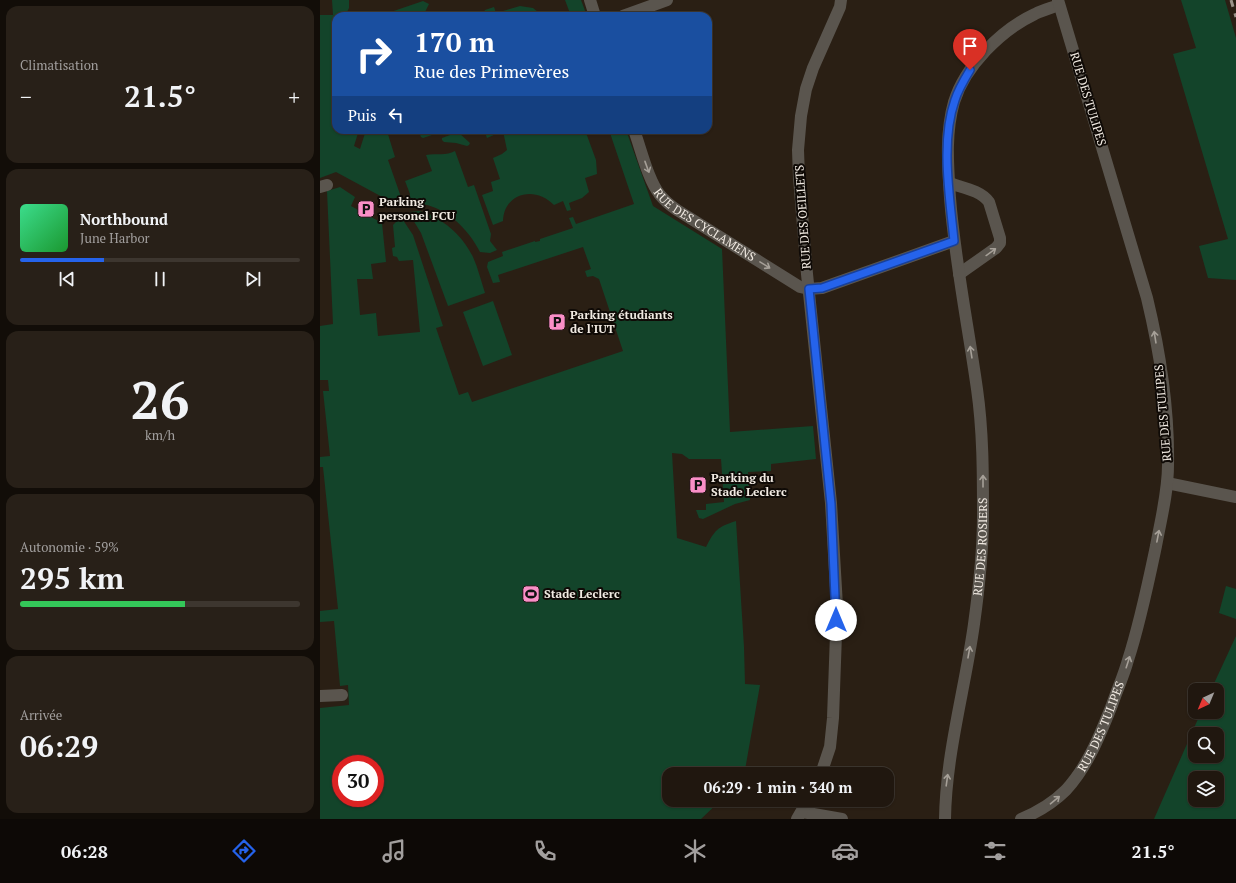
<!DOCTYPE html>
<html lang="fr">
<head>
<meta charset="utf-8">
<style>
	:root { --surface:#20170f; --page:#282018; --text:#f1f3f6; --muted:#a29f9e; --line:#3d362f; --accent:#2563eb }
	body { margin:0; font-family:"PT Serif",serif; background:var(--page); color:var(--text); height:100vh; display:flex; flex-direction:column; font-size:15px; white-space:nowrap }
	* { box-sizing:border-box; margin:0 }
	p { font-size:13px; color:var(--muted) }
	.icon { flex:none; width:22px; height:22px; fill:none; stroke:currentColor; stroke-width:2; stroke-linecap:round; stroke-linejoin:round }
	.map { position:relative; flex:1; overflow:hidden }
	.details { display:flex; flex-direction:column; gap:6px; padding:6px; background:#120d08; width:320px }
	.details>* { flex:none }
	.hud { position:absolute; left:12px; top:12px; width:380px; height:122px; border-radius:12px; box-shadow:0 1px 3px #0004,0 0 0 1px var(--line); background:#1a4fa0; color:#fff; overflow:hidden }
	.needle { width:26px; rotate:224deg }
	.buttons { position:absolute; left:868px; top:683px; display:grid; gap:8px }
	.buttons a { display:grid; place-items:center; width:36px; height:36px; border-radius:8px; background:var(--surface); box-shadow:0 1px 3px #0004,0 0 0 1px var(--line); font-size:20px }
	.speed { position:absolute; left:12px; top:755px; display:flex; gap:8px; font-size:20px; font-weight:700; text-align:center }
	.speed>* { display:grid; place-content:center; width:52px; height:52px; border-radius:50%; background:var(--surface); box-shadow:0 1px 3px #0004,0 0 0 1px var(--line); line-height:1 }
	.speed .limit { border:6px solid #d22; background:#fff; color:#111 }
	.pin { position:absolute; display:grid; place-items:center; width:34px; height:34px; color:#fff; margin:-41px -17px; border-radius:50% 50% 50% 0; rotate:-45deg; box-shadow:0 0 4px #0007 }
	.pin .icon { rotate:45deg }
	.me { position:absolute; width:44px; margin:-22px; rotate:0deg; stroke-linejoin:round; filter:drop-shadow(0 0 3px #0008) }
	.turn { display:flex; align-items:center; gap:14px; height:84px; padding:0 16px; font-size:18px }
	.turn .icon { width:52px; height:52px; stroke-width:2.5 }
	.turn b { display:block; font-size:28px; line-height:34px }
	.then { display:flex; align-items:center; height:38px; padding:0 16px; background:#0003; gap:8px; font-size:15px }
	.big { font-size:30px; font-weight:700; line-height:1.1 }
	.details .card { flex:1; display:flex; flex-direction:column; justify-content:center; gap:6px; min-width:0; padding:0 14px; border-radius:12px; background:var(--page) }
	.details .dial { align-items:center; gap:0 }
	.dial b { font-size:52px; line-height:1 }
	.song { display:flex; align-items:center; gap:12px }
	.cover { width:48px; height:48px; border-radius:6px; background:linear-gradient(135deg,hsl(150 70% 55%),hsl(130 70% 35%)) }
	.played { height:4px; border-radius:2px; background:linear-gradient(90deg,var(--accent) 30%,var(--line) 30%) }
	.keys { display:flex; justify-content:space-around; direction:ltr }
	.heat { display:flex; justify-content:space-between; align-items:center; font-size:22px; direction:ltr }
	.charge { height:6px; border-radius:3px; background:linear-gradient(90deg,#34c759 59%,var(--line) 0) }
	.trip { position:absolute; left:342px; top:767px; width:232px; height:40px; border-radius:12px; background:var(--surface); box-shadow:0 1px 3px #0004,0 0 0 1px var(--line); font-weight:700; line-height:40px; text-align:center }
	.dock { display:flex; height:64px; justify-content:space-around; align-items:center; background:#0d0906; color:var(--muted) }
	.dock .icon { width:28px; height:28px }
	.dock .current { color:var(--accent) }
	.dock b { font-size:18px; color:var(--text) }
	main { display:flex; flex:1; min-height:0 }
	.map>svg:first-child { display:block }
	.green { fill:#13442a; fill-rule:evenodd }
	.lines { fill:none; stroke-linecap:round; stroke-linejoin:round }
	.minor { stroke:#5a554e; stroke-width:12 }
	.rail { stroke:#9b9389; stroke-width:3; stroke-dasharray:7 7; stroke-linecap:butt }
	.oneway { stroke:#a6a098 }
	.route-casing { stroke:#184099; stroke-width:10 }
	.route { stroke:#2563eb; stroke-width:7 }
	.labels { text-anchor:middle; stroke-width:4; stroke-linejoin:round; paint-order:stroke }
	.street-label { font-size:12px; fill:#f1eae2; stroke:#0f0a06 }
	.poi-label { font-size:12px; font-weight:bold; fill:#f1eae2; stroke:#0f0a06; text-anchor:start }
</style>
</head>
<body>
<main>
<section class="details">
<div class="card"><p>Climatisation</p>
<div class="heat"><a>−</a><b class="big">21.5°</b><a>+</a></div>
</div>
<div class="card">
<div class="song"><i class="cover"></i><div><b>Northbound</b><p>June Harbor</p></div></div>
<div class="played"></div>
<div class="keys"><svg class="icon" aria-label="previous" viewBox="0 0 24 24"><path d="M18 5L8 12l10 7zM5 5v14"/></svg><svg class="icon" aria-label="pause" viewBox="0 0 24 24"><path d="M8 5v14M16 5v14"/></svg><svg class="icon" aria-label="next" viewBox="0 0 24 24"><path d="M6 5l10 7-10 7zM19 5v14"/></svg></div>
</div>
<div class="card dial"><b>26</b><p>km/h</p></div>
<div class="card"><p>Autonomie · 59%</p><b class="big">295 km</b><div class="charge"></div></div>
<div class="card"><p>Arrivée</p><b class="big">06:29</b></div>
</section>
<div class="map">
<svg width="916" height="819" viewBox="0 0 916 819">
	<rect width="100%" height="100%" fill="#2a1f14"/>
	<path class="green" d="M12 0H29V8L25 16H16V130H39L34 146 40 149 46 130H70L67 131 75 157 68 160 81 197 75 199H66L16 172 0 178V15H13Z
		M245 0H261L267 16H251Z
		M861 0H905L916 38V280L888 278 879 246 908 239 853 54 876 48Z
		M103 1 109 4 104 14 99 16H59Z
		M200 6 213 8 223 16H162L165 10 174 7 176 13Z
		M98 130H127L103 138 101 137Z
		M164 130H224L225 131 265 130 276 160 277 174 265 178 269 192 262 198 249 203 251 210 247 211 243 201 234 205C215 185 184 193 183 221L173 225 162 195 173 191 171 182 180 179 173 158 182 154 187 150 183 131 167 138Z
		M289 130H306L333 206 402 249 410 432 493 426 496 459 451 464V471L428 472 430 500 415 504 383 519 379 518 376 510H386V504L404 502 401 459H369L362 454 352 453 357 538 386 547C395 530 397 527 416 521L424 647 425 684 440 685 425 770 422 774H349V800H401L381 819H0V708L29 705 28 685 20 686 14 621 0 622V611L18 609 3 467H0V457L10 456 3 391H9L8 380H0V326L13 324 7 191 20 187 35 197 31 206 62 223 66 262 51 264 53 279H37L40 315 56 313 58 336 100 332 93 260 79 261 77 257 73 256 72 248 75 247 73 225 81 217 93 235 123 326 116 328 139 395 148 392 152 402 303 351 279 279 273 276 267 277 265 271 271 269 263 247 178 275 180 282 173 283 167 267 168 262 183 256 182 252 215 241V242L220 241V239L253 228 249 218 253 217 256 224 314 204ZM21 764H55V798H21Z
		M138 132 150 143 149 145 147 146 136 143 124 142 122 140V138Z
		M135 151 148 187 154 185 171 234 170 241 177 250 170 253 160 252C157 247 154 241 150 236 139 221 120 206 101 204 97 203 92 205 88 206L90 194 85 181 112 171 106 155C117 153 126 156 135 151Z
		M99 211C122 217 143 236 153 257 158 268 161 281 165 293L128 306 101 233 90 215V212Z
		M173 301 192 355 163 366 143 312Z
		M906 586 916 589V619L899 613Z
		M916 636V819H834L881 712H897V690H891ZM875 734H897V756H875ZM875 778H897V800H875Z"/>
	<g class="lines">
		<g class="minor">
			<path d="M270 0 275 16"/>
			<path d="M303 16 347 0"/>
			<path id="s1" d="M314 130C321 149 328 180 340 195 345 201 351 206 357 210L480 287 489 289 502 288 634 241"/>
			<path d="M629 183C643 188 660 190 669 202L680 238V243L676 248 639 274"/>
			<path d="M0 187 7 185"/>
			<path d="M847 483 916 497"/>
			<path d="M0 696 22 695"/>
			<path d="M501 774 510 747 513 718 517 606 511 503 487 274 479 178 478 150 481 116 486 89 493 68 520 7 521 0"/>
			<path d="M482 812 522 819"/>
			<path d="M477 819 488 800"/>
			<path id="s2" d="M625 819C626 753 645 689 654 624 659 588 663 552 663 515 663 473 663 431 657 389 648 325 635 262 630 198 628 166 625 134 634 102 645 66 681 30 715 14 723 10 731 8 739 5"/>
			<path id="s3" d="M701 819C718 812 733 803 746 790 768 766 780 735 792 705 797 690 804 675 808 660 820 623 828 584 836 546 841 519 848 492 848 465 849 409 840 352 827 298L738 0"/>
		</g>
		<path class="rail" d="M911 0 916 17"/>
	</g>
	<defs><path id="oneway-shaft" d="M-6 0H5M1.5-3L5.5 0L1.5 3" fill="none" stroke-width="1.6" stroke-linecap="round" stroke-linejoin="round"/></defs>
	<g class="oneway">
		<use href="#oneway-shaft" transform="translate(327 167) rotate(70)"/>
		<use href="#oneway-shaft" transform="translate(671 252) rotate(-36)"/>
		<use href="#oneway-shaft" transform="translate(445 265) rotate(32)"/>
		<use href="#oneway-shaft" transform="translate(835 337) rotate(-99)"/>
		<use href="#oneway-shaft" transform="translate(651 352) rotate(-99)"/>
		<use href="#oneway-shaft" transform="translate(663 481) rotate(-90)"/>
		<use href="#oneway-shaft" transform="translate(838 536) rotate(-79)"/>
		<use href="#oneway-shaft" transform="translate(649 652) rotate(-80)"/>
		<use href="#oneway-shaft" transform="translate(808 662) rotate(-72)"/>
		<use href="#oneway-shaft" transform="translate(627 780) rotate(-82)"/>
		<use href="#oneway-shaft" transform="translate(735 800) rotate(-40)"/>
	</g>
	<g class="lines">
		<defs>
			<path id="route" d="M516 620 511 504 489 289 502 288 634 241C630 198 620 142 635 100 638 90 644 80 650 70"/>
		</defs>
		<use href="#route" class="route-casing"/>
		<use href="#route" class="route"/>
	</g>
	<defs>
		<symbol id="parking-square" viewBox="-11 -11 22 22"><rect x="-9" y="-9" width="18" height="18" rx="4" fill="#fa8fc7" stroke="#0f0a06"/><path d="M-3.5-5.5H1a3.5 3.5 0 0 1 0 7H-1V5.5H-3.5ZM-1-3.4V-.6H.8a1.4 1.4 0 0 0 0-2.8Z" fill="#111"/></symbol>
		<symbol id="stadium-square" viewBox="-11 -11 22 22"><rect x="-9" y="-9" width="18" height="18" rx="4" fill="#fa8fc7" stroke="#0f0a06"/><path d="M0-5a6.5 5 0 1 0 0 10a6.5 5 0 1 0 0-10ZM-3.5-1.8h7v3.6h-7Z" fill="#111"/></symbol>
	</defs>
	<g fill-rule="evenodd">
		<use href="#parking-square" x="36" y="199" width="20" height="20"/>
		<use href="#parking-square" x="227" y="312" width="20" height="20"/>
		<use href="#parking-square" x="368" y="475" width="20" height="20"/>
		<use href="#stadium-square" x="201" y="584" width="20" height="20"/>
	</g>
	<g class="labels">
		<g class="street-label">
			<text transform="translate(768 99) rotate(73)" y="4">RUE DES TULIPES</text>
			<text transform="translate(483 217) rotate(-94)" y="4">RUE DES OEILLETS</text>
			<text dy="4" stroke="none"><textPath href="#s1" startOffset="124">RUE DES CYCLAMENS</textPath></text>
			<text transform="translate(843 413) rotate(-95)" y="4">RUE DES TULIPES</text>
			<text dy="4" stroke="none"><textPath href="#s2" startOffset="275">RUE DES ROSIERS</textPath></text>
			<text dy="4" stroke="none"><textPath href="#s3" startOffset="127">RUE DES TULIPES</textPath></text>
		</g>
		<g class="poi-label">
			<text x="59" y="206">Parking<tspan x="59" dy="14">personel FCU</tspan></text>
			<text x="250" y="319">Parking étudiants<tspan x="250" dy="14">de l'IUT</tspan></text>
			<text x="391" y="482">Parking du<tspan x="391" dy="14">Stade Leclerc</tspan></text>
			<text x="224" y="598">Stade Leclerc</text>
		</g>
	</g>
</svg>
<div class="buttons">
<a><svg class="needle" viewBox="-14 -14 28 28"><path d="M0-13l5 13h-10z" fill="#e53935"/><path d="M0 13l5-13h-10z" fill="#a29f9e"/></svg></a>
<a><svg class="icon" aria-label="search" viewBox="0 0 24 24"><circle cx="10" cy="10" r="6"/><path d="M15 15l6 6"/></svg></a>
<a><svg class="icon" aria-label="layers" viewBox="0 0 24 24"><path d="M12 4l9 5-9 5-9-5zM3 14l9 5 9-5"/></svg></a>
</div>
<div class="speed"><div class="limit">30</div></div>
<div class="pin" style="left:650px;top:70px;background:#d93025"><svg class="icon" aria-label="arrive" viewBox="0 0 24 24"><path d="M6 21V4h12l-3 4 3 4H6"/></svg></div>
<svg class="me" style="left:516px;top:620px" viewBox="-20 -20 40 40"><circle r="19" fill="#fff"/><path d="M0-13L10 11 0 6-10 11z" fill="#2563eb"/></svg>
<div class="trip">06:29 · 1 min · 340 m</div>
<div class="hud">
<div class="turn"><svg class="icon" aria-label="right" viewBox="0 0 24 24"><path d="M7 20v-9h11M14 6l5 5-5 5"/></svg><div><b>170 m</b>Rue des Primevères</div></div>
<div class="then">Puis<svg class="icon" aria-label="left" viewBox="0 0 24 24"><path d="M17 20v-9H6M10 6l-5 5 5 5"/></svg></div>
</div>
</div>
</main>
<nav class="dock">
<b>06:28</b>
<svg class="icon current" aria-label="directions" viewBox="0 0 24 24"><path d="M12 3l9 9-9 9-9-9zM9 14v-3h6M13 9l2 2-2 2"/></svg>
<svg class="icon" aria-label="music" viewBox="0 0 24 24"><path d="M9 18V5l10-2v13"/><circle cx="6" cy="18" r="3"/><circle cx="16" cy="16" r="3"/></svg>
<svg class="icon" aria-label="phone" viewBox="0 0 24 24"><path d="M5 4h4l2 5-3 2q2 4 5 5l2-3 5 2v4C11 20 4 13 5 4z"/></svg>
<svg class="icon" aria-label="climate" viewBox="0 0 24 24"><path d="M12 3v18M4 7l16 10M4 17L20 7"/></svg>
<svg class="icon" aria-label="car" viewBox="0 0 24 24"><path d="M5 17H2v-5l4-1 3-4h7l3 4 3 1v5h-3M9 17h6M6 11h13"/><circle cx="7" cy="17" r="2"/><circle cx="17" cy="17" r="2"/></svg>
<svg class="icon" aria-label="filters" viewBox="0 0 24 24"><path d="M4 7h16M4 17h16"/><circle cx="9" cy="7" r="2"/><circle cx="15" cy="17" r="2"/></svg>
<b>21.5°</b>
</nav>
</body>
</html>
